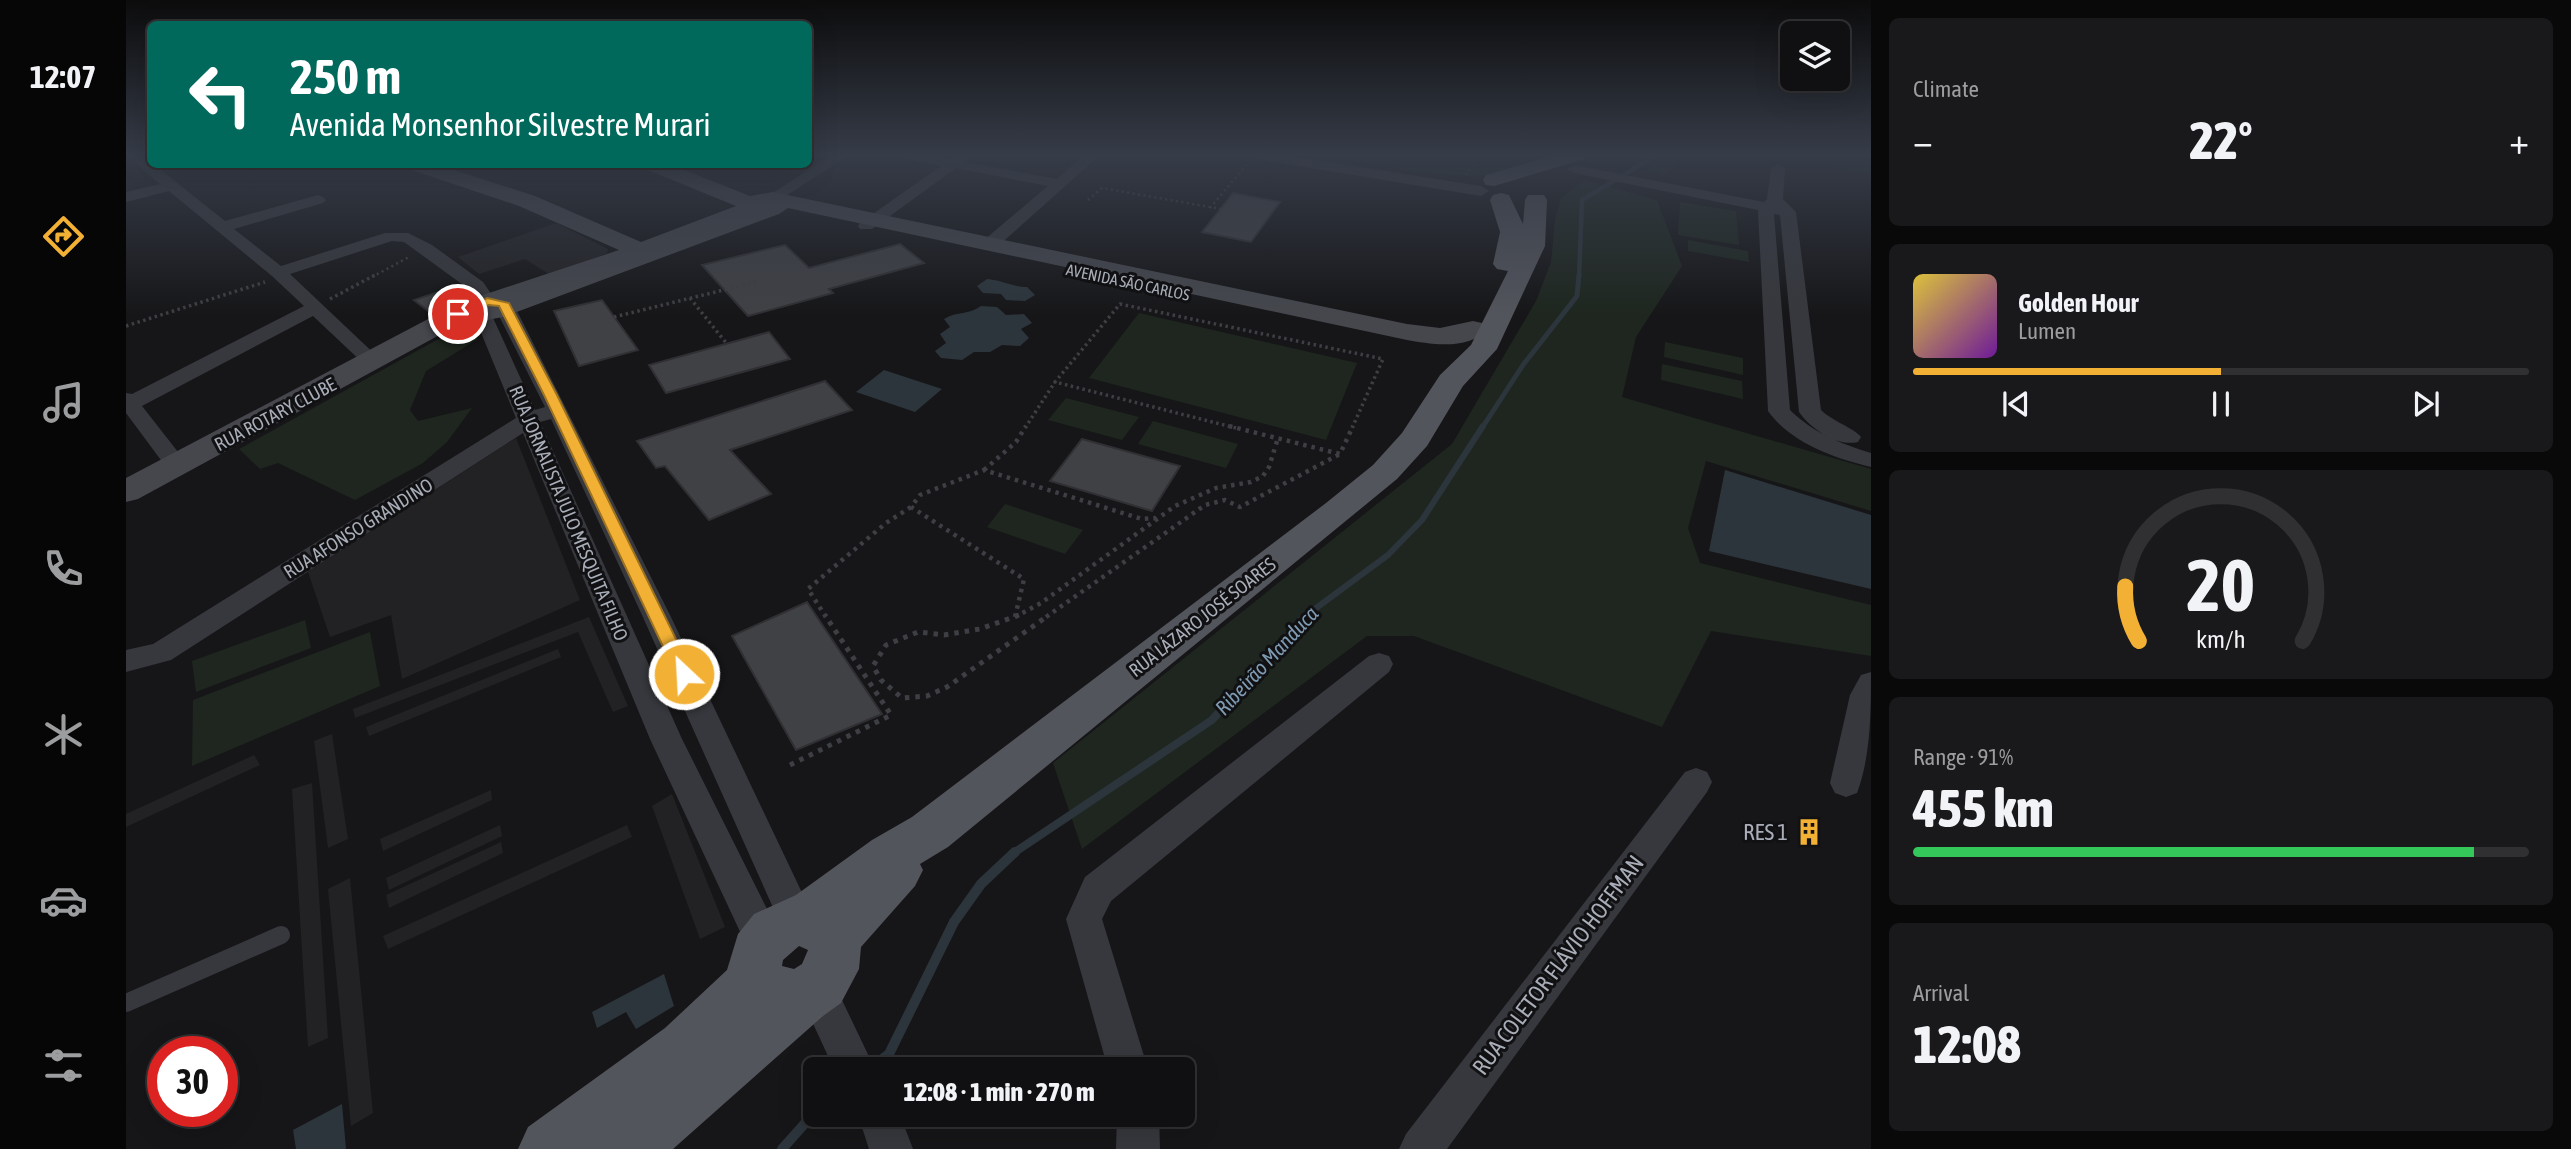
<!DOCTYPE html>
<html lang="en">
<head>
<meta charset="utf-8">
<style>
	:root { --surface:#101012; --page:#19191b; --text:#f1f3f6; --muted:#9c9d9f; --line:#303032; --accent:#f2b134 }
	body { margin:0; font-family:"Asap Condensed",sans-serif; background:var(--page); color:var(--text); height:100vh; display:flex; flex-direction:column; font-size:26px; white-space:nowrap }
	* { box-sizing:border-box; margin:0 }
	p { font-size:23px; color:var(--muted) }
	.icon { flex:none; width:38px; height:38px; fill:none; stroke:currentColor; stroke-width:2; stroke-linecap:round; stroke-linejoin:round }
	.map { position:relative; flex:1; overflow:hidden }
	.panel { display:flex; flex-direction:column; gap:18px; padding:18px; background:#09090a; width:700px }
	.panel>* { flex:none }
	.top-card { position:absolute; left:21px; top:21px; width:665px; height:147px; border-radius:10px; box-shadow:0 7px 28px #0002,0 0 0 2px var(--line); background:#00695c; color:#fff; overflow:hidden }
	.fabs { position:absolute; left:1654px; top:21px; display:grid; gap:14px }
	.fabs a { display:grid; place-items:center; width:70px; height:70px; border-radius:10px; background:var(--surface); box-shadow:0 7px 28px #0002,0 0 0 2px var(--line); font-size:35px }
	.speed { position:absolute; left:21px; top:1036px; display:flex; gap:14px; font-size:35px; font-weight:700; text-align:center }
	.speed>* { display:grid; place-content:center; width:91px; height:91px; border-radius:50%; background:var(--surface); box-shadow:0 7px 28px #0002,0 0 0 2px var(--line); line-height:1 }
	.speed .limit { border:10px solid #d22; background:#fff; color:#111 }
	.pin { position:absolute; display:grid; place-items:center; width:60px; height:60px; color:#fff; margin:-30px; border:4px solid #fff; border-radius:50%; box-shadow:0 2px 7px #0007 }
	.me { position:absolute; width:77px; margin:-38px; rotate:335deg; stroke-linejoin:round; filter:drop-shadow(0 0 5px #0008) }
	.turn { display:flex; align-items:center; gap:24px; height:147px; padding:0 28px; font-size:32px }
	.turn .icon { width:91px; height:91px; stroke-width:2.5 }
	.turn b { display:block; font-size:49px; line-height:60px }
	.big { font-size:52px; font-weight:800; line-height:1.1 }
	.panel .tile { flex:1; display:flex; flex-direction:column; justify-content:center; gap:10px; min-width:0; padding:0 24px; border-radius:10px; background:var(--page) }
	.panel .dial { align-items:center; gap:0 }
	.dial svg { height:182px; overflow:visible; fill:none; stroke:var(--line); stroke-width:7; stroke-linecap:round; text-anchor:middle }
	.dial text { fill:var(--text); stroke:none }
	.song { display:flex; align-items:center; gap:21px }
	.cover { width:84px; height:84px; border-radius:10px; background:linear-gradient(135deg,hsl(50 70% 55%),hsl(280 70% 35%)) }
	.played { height:7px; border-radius:4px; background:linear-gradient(90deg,var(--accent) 50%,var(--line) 50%) }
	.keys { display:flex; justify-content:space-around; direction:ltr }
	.heat { display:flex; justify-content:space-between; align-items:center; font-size:38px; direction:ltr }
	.charge { height:10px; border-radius:5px; background:linear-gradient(90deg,#34c759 91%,var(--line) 0) }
	.trip { position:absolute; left:677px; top:1057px; width:392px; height:70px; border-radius:10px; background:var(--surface); box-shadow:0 7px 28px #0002,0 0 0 2px var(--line); font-weight:800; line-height:70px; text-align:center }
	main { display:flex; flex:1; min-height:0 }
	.tab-bar { display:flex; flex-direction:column; width:126px; justify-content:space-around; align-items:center; background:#060607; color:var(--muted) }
	.tab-bar .icon { width:49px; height:49px }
	.tab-bar .on { color:var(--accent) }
	.tab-bar b { font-size:32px; color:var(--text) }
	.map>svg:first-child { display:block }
	.built { fill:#222225 }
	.green { fill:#1e261f }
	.water { fill:#2c353c }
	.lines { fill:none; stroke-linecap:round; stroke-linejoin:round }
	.stream-far4 { stroke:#2c353c; stroke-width:4.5 }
	.stream-far3 { stroke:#2c353c; stroke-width:5 }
	.stream-far2 { stroke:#2c353c; stroke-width:6 }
	.stream-far1 { stroke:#2c353c; stroke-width:8 }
	.stream { stroke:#2c353c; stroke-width:10 }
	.building { fill:#404145; stroke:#303034; stroke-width:2 }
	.path-far3 { stroke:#3d3f44; stroke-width:2.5; stroke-dasharray:2 3.5; stroke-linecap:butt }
	.path-far2 { stroke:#3d3f44; stroke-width:3.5; stroke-dasharray:2.5 3.5; stroke-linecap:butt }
	.path-far1 { stroke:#3d3f44; stroke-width:4.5; stroke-dasharray:3.5 5; stroke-linecap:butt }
	.path { stroke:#3d3f44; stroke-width:5; stroke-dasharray:4.5 6; stroke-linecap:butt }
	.service { stroke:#37383d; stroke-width:18 }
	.minor { fill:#37383d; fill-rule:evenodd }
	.secondary { fill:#45474d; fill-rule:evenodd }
	.primary { fill:#53555c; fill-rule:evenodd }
	.route { fill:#f2b134; stroke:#9d7322; stroke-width:2 }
	.labels { text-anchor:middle; stroke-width:6; stroke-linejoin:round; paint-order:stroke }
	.far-street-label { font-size:16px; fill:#a8adb8; stroke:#111113 }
	.street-label { font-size:19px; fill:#a8adb8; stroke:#111113 }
	.water-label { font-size:21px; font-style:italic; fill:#7f9bb3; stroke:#111113 }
	.near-poi-label { font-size:23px; fill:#a8adb8; stroke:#111113; text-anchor:end }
	.near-street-label { font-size:23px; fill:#a8adb8; stroke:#111113 }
</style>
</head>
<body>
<main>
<nav class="tab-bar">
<b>12:07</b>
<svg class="icon on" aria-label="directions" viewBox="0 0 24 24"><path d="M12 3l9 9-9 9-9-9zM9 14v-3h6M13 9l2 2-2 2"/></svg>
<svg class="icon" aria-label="music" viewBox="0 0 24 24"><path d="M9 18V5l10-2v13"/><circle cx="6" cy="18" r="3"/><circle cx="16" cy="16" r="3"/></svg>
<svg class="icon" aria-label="phone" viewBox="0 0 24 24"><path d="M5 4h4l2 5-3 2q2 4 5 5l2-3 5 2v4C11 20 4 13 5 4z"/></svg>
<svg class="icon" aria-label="climate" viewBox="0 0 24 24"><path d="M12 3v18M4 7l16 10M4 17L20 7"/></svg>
<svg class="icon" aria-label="car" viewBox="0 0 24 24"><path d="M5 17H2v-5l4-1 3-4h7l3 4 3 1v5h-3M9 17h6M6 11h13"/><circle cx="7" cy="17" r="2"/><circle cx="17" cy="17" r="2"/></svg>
<svg class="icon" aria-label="filters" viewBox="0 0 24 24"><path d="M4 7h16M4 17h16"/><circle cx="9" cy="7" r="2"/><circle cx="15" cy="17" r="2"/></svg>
</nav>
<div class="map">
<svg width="1745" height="1149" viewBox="0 0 1745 1149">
	<rect width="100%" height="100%" fill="#161618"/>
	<path class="built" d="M430 223 482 249 481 253 426 276 399 259 353 274 332 257Z
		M390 438 454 600 276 679 265 615 204 637 182 572Z
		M463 617 502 706 487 712 452 632 229 718 227 709Z
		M432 649 435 657 243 736 240 727Z
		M206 734 222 839 202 848 188 741Z
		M128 755 134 765 0 827V814Z
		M186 783 202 1038 182 1047 166 789Z
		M365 790 366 800 257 851 254 839Z
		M546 794 599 927 574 939 526 806Z
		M374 825 376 836 263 890 260 878Z
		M501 825 506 837 262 949 257 936Z
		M375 842 377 853 263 908 260 895Z
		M224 878 247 1113 225 1126 202 889Z"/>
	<path class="green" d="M1273 155H1427C1378 186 1327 175 1273 169Z
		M1490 155H1556L1540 175 1485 161Z
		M1631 155H1734L1745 157V173Z
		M1458 180 1531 200 1556 266 1510 337 1496 397 1745 469V511L1580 461 1562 528 1574 563 1745 605V656L1585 631 1536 727 1288 636H1241L956 849 927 763 1326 444 1410 301 1425 262 1429 220 1435 198Z
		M1554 202 1610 211 1613 245 1552 235Z
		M1562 240 1622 251 1623 262 1562 251Z
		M1013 313 1231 363 1200 440 963 378Z
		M327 331H344L352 339 300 371 284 410 292 421 346 408 321 442 297 463 229 500 152 463 134 469 113 449Z
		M1539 342 1617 358V375L1538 357Z
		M1536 364 1616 381 1617 399 1535 380Z
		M940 398 1013 417 996 440 922 420Z
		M1027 421 1112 444 1100 468 1012 444Z
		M879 504 957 530 939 554 861 527Z
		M179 620 185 648 70 692 66 661Z
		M244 632 254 686 66 766 67 700Z"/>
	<path class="water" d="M861 279C876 280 886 287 901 287L909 295 899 301 880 300 875 294 857 293 851 286Z
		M855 306 871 307 880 315 898 314 906 323 895 329 903 338 894 346 876 345 864 352H848L836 360 815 358 809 351 820 343 814 334 824 327 818 319C831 311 843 315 855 306Z
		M758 370 816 389 789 412 730 392Z
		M1599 470 1745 515V589L1583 551Z
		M538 974 548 1006 510 1029 500 1012 471 1028 466 1012Z
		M216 1104 220 1149H170L167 1130Z"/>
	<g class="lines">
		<path class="stream-far4" d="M1453 277 1456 200 1531 155"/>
		<path class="stream-far3" d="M1356 428 1397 365 1451 296 1453 275"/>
		<path class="stream-far2" d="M1178 617 1262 555 1296 520 1357 426"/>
		<path class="stream-far1" d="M886 854 1086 720 1180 615"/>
		<path class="stream" d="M743 1069 763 1054 828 922 855 884 889 852
			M656 1149 690 1111"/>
	</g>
	<path class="building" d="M1107 193 1154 202 1125 242 1076 232Z
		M774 244 798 263 703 289 707 293 622 316 576 265 659 245 683 268Z
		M312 292 327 304 305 313 288 300Z
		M476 300 512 350 453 366 428 311Z
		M643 332 664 359 540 393 523 365Z
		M699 381 726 410 604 450 645 494 583 520 539 466 530 468 511 441Z
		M956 439 1054 466 1026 511 924 481Z
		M681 602 756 714 670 750 606 636Z"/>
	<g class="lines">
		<path class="path-far3" d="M1340 175 1353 155
			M962 200 976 188 1095 209
			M1084 208 1121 164
			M246 277 283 257"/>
		<path class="path-far2" d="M564 298 601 344
			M204 299 249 275
			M488 317 630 282
			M0 326 139 282
			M899 428 929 382
			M1110 428 929 382 994 304 1257 359 1226 428"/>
		<path class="path-far1" d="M1103 426 1214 454 1227 426
			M858 470 890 442 900 426
			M700 617 682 589 760 523 785 507
			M889 617 915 603 1049 506 1090 488 1125 482 1137 476 1143 467 1152 438
			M889 617 898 579 785 507 794 495 858 470 1016 519 1030 518
			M920 617 1079 505 1099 500 1114 507 1214 454"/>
		<path class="path" d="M893 615 854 629 818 635 792 632 760 645 747 666 755 680 776 698 801 696 821 687 923 615
			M664 765 765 715 699 615"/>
		<path class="service" d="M0 1003 155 935"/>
		<path class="minor" d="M0 155H16L99 221 192 195 197 197 200 200 197 203 108 229 155 266 259 233H282L306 245 357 282 370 301 361 306 355 305 344 290 278 242 266 241 164 274 256 361 253 365H239L187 316 16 406 63 466 59 471H43L0 413V393L6 394 178 306 146 276 43 191 0 202V192L34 184Z
			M706 155H723L652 201H642L639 198Z
			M774 155H804L824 159 830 155H840L842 158 839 162 931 179 958 155H974L870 248 864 249 856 244 858 240 922 186 830 168 746 229H734L732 226 734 223 815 166 776 158Z
			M1123 155H1157L1355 186 1363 191 1355 196 1130 159Z
			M1652 164 1659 168 1657 199 1670 212 1695 410C1706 421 1728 428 1735 437L1732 442C1711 447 1685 429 1673 412L1654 215 1648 214 1664 410C1686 432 1715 444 1745 453V467C1708 458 1665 443 1642 411L1632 210 1448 173 1441 169 1448 165 1638 202 1641 199 1645 168Z
			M377 300 384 302 392 313 544 615 689 920 684 932 671 937 658 932 516 615 425 419 414 422 556 739 650 927 655 940 650 953 637 958 624 953 524 739 397 433 45 660 0 672V650L27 644 390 418 347 313 349 309H363L409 410 419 407 368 306Z
			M1253 653 1263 656 1267 664 1263 672 985 901 976 919 1022 1069H982L940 919 959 877 1243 656Z
			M1745 672C1745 711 1745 756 1731 793L1720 797 1709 793 1704 783 1724 695 1735 675Z
			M1570 768 1581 772 1586 782 1581 792 1321 1149H1273L1280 1134 1559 772Z
			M690 970 704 975 749 1069H708L671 989 676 975Z
			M732 1115H774L787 1149H743Z
			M991 1115H1033L1034 1149H990Z"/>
		<path class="secondary" d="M277 164H309L409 196 515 242 610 206 517 168 514 164H543L624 196 647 192 1281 324 1314 328 1347 321 1356 323 1360 329C1345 351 1303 344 1281 340L662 208 653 214 377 317 356 321 346 318 341 320 12 499 0 502V478L323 308 348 298 493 250 393 206 280 168Z"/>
		<path class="primary" d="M1429 155H1461L1458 159 1368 186 1360 185 1357 180 1360 175Z
			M1375 193 1383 195 1397 224 1399 200 1402 195H1418L1421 200 1419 246 1371 349 1337 386 1301 446 1271 479 822 847 794 864 797 870 789 886 735 947 733 969 715 1003 697 1016 547 1149H392L402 1127 539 1028 601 970 612 934 628 914 670 895 746 840 786 817 1200 503 1247 465 1276 433 1314 375 1345 345 1382 271 1371 269 1367 264 1374 232 1364 200 1367 195ZM673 946 682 950 676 964 668 969 656 966 657 960Z"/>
	</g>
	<linearGradient id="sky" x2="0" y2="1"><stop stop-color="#0c0c0d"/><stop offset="0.49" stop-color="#363c48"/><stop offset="1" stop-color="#363c48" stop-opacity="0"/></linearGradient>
	<rect width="1745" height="316" fill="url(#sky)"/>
	<path class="route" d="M361 298 383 303 431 395 567 674 565 679H552L550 674 418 395 373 306 363 305 332 317 326 314Z"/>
	<defs>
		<symbol id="building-bare" viewBox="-9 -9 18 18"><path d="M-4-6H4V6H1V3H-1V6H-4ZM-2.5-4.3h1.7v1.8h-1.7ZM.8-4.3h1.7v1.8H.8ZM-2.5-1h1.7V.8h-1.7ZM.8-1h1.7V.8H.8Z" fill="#f2b134" stroke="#111113" stroke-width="2.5" paint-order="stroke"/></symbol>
	</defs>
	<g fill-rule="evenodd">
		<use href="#building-bare" x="1664" y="813" width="38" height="38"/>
	</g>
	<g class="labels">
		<g class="far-street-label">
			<text transform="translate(1002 282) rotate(12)" y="6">AVENIDA SÃO CARLOS</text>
		</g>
		<g class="street-label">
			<text transform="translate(149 414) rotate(-28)" y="7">RUA ROTARY CLUBE</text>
			<text transform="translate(443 513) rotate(67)" y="7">RUA JORNALISTA JULO MESQUITA FILHO</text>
			<text transform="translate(232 528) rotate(-32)" y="7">RUA AFONSO GRANDINO</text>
			<text transform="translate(1076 617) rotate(-38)" y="7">RUA LÁZARO JOSÉ SOARES</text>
		</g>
		<g class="water-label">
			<text transform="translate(1141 661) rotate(-47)" y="7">Ribeirão Manduca</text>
		</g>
		<g class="near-poi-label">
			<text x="1662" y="840">RES 1</text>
		</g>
		<g class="near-street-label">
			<text transform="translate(1432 965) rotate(-53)" y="8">RUA COLETOR FLÁVIO HOFFMAN</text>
		</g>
	</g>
</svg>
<div class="fabs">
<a><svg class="icon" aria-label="layers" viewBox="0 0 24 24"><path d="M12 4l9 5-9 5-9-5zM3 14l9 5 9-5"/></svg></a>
</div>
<div class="speed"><div class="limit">30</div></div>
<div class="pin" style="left:332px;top:314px;background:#d93025"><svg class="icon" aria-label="arrive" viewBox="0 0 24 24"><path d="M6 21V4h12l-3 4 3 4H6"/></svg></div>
<svg class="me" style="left:558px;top:674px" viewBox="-20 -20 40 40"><circle r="17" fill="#f2b134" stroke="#fff" stroke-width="3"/><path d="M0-11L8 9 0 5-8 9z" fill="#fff"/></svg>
<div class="trip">12:08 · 1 min · 270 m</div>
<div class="top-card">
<div class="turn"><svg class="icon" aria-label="left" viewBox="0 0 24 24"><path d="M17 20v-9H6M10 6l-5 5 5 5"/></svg><div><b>250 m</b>Avenida Monsenhor Silvestre Murari</div></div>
</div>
</div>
<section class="panel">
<div class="tile"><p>Climate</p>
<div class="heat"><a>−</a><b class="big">22°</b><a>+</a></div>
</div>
<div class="tile">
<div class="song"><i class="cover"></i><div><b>Golden Hour</b><p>Lumen</p></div></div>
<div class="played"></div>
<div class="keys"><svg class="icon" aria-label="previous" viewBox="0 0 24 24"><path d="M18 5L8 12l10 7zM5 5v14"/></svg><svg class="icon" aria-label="pause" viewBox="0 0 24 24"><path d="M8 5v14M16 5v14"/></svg><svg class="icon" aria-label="next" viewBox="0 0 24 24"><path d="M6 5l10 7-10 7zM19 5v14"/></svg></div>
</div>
<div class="tile dial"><svg viewBox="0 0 100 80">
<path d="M14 69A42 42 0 1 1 86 69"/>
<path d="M14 69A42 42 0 0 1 8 45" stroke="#f2b134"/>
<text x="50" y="56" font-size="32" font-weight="700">20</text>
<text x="50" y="72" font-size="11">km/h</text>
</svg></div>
<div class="tile"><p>Range · 91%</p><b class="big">455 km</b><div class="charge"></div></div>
<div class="tile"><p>Arrival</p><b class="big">12:08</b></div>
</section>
</main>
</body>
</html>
